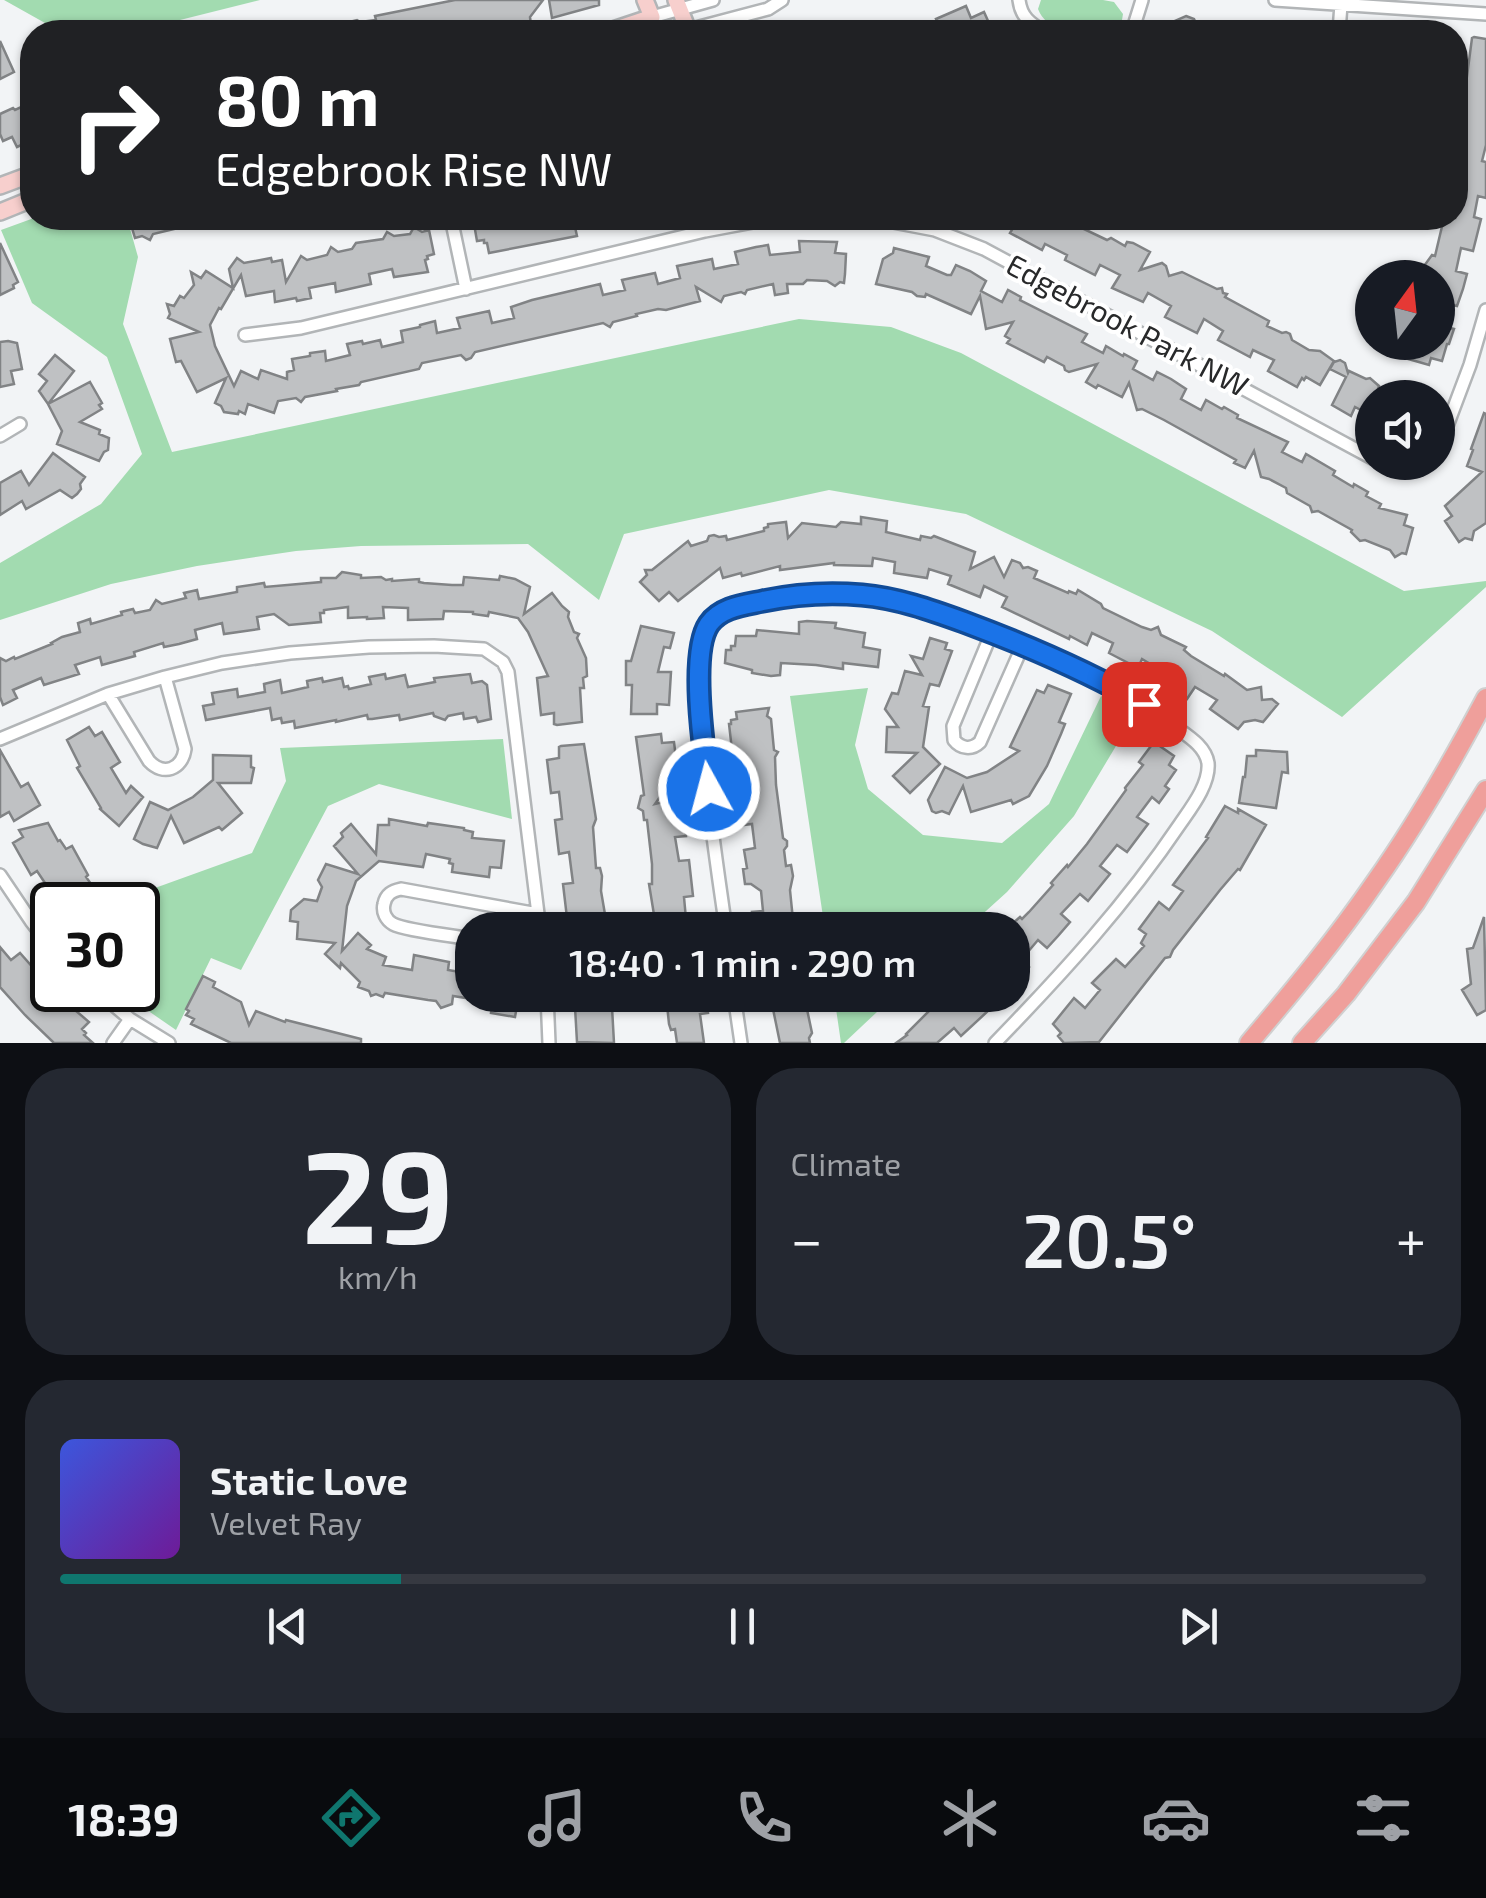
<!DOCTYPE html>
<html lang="en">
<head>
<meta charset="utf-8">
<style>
	:root { --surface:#171b24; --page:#242831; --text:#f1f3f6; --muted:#9ea1a6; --line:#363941; --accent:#0f766e }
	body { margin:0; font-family:"Exo 2",sans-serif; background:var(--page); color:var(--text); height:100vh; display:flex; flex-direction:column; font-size:38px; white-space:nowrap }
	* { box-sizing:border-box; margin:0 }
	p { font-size:32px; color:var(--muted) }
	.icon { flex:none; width:55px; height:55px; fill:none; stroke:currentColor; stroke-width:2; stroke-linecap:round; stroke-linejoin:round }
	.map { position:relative; height:1043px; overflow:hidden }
	.sheet { display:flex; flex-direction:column; gap:25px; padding:25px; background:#0d0f14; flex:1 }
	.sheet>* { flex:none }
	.banner { position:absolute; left:20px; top:20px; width:1448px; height:210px; border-radius:40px; box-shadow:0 2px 8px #0004; background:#202124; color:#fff; overflow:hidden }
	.needle { width:65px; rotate:15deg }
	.buttons { position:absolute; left:1355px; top:260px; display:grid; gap:20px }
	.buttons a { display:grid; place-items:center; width:100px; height:100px; border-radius:50%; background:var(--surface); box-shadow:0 2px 8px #0004; font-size:50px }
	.speed { position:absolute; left:30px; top:882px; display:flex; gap:20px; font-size:50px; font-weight:700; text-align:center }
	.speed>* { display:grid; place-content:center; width:130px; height:130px; border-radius:50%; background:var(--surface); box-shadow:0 2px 8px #0004; line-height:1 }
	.speed .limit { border:5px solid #111; border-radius:15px; background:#fff; color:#111 }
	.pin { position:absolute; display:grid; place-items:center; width:85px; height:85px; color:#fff; margin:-42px; border-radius:20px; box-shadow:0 5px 15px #0006 }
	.me { position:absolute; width:110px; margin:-55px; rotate:353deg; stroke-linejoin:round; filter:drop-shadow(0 0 8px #0008) }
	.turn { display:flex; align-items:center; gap:35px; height:210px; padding:0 30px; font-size:45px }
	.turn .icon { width:130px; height:130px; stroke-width:2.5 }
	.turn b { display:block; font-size:70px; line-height:85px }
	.big { font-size:75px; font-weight:600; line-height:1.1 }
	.sheet .card { flex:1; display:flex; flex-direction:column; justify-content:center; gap:15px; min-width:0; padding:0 35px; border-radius:40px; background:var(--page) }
	.sheet .dial { align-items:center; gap:0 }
	.dial b { font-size:130px; line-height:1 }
	.song { display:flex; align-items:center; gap:30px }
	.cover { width:120px; height:120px; border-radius:15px; background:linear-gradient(135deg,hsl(230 70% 55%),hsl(280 70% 35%)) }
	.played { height:10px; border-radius:5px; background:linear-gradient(90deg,var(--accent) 25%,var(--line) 25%) }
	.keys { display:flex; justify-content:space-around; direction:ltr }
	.heat { display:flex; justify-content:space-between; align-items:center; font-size:55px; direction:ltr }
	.sheet .tiles { flex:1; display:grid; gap:25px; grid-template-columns:1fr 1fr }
	.card:last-child { grid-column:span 2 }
	.trip { position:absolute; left:455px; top:912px; width:575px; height:100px; border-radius:40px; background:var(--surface); box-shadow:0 2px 8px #0004; font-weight:600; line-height:100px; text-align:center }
	.menu { display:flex; height:160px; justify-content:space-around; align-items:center; background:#090b0e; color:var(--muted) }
	.menu .icon { width:70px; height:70px }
	.menu .selected { color:var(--accent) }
	.menu b { font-size:45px; color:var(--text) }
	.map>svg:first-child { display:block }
	.green { fill:#a2dbb0 }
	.building { fill:#bfc1c3; stroke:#818385; stroke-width:2.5 }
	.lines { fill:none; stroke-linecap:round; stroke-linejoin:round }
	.street-casing { stroke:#b2b5b7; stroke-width:16 }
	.secondary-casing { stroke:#b2b5b7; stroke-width:20 }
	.primary-casing { stroke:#d0d0d0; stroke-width:22 }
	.street { stroke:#fff; stroke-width:11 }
	.secondary { stroke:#f7cfcd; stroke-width:15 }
	.primary { stroke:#ef9f9b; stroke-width:18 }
	.route-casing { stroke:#114b97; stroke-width:25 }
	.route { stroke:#1a73e8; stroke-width:18 }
	.labels { text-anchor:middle; stroke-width:8; stroke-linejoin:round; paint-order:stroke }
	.street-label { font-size:30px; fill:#28292a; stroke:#fff }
</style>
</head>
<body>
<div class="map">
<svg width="1486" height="1043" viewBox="0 0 1486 1043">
	<rect width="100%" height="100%" fill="#f2f4f6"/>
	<path class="green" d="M4 0H260L132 32H48L45 23Z
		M1041 0H1103L1114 2 1123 14 1120 32C1093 33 1050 39 1038 9Z
		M34 218H127L138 257 123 324 172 452 799 319 891 327 961 353 1404 591 1486 581V587L1342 717 1212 631 966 514 829 490 624 534 599 600 528 544 361 546 296 551 197 566 111 584 0 620V563L101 504 142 454 107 357 32 303 1 230Z
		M868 688 855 745 868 789 923 835 1002 843 1049 804 1101 696 1134 716 1074 816 1007 892 965 930H825L790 696Z
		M503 739 512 819 379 784 328 806 241 970 211 958 176 1030 118 990H138V905H121L130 897 252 853 286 781 280 748Z
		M834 995H895L844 1043H841Z"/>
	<path class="building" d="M455 0H543L530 17 531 25 501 32H499L497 25 475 30V32H337V25L357 20 360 22 376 20 375 16Z
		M549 0H599V5L552 18Z
		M966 6 971 18 984 12 993 32H942L936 19Z
		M1186 16 1194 19 1200 32H1150Z
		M1474 37 1486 39V145L1482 161 1486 162V198L1478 196 1474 217 1481 219 1473 251 1461 248 1456 271 1467 274 1463 289 1457 306 1448 304 1442 326 1454 329 1449 344H1447L1442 361 1431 358 1429 365 1405 358 1406 353 1403 352 1406 342H1443L1438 341V278H1426L1428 270 1424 266 1432 255 1435 256 1444 218H1455V153L1462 111 1459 107 1460 102 1464 99 1472 38Z
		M0 41 14 72 0 79Z
		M32 102V140L17 147 12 137 3 141 0 134V114L13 108 15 110Z
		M129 218H176L178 228 153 234 150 240 142 236 135 238Z
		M473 218H573L577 236 489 253 487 243H484V240L477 241Z
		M1019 218H1061L1107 240 1111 238 1125 246 1127 242 1133 243 1150 252 1140 270 1162 263 1166 266 1169 276 1182 272 1217 289 1222 288 1223 293 1227 294 1225 297 1269 321 1267 326 1282 333 1286 332 1290 334 1292 340 1309 350 1320 351 1334 361 1320 385 1306 377 1304 380 1302 378 1297 387 1268 371 1274 360 1253 350 1250 357 1218 340 1223 331 1204 319 1197 333 1165 317 1171 306 1148 293 1143 302 1112 288 1120 275 1100 265 1095 275 1065 260 1067 255 1045 244 1042 250 1010 233Z
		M414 227 422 232 429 230 434 254 427 256 428 259 425 260 428 272 394 277 392 269 369 274 371 284 336 292 335 283 309 288 311 298 297 301 296 298 275 302 274 291 246 296 241 275 221 309 219 308 210 325 215 346 234 386 241 371 258 379 261 370 287 379V372L294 370 292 359 310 356V353L325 351 326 361 350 355 347 344 362 341 363 344 380 340 382 347 403 342 401 331 420 327V325L435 321 437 333 460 328 457 318 489 311 492 323 514 318 511 307 532 300 600 284 603 295 625 290 622 280 655 273 658 284 680 278 677 266 712 259 714 269 738 264 735 252 756 247 768 245 770 255 800 252 799 241 837 242 835 253 846 254 845 274 844 283 840 282 835 286 827 281 807 280 803 284H787L788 293 775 295 773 284 747 290 745 294 741 292 724 296 721 302 696 287 700 301 666 310 658 309 636 314 637 316 613 322 610 327 603 323 475 352 471 358 466 360 461 355 422 363 419 369 361 382 359 385 336 389 337 391 305 397 301 402 296 398 278 401 274 413 248 404 245 414 239 411 238 414 224 412 221 406 215 403 226 378 197 392 181 361 176 362 170 339 199 332 168 318 170 314 167 304 174 306 180 296 184 298 194 285 191 272 201 278 206 271 233 288 229 269 237 258 244 263 271 258 272 262 282 260 286 282 301 256 307 260 327 255 331 247 338 252 352 249 356 243 383 239 387 232 394 236 410 234Z
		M0 243 18 282 13 285 14 288 0 295Z
		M894 248 929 257 926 266 947 275H951L956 265 970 271 986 281 981 291 1002 302 1008 290 1021 297 1020 300 1087 334 1082 342 1103 353 1106 346 1123 356 1124 354 1137 361 1133 369 1153 380 1157 372 1171 379 1186 389 1181 399 1201 410 1206 400 1222 409 1224 407 1238 415 1237 418 1288 442 1282 452 1302 462 1306 454 1335 471 1333 475 1353 487 1354 484 1368 492 1366 496 1381 504 1379 508 1407 515 1404 525 1413 528 1406 554 1402 553 1395 557 1390 550 1365 540 1360 541 1351 532 1352 530 1318 511 1312 512 1310 506 1287 493 1286 488 1269 479 1261 477 1254 451 1245 468 1234 463 1236 460 1164 420 1142 409 1137 410 1129 383 1122 397 1098 385 1096 388 1086 382 1097 364 1069 372 1065 370 1064 366 1047 357 1044 362 1007 343 1010 339 1005 336 1013 322 986 329 980 296 971 314 926 294 925 297 917 296 912 292 876 284 883 259 893 253Z
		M8 341 17 343 22 369 11 371 14 384 0 387V342Z
		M55 355 74 371 48 404 39 391 47 381 39 374Z
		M1340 360 1345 363 1348 373 1349 371 1366 379 1370 378 1379 386 1378 389 1393 398H1372V416L1355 407 1351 416 1332 405 1346 377 1330 369 1334 362Z
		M90 382 102 403 99 405 102 409 80 422 100 430 99 434 109 438 108 450 104 452 99 461 57 444 62 431 48 404Z
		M1484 413 1486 414V523L1474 531 1472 540 1465 538 1459 542 1445 521 1452 516 1445 506 1482 472 1467 466 1473 450 1471 449Z
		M53 453 85 477 80 484 81 489 77 494 72 498 60 490 26 509 22 501 0 515V483L21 471 29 485Z
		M861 517 887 521 886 532 920 540 921 536 931 538 934 536 975 552 970 569 994 557 1004 577 1012 560 1020 563 1023 568 1028 567 1037 571 1034 578 1068 593 1069 591 1076 594 1078 590 1101 604 1103 608 1142 627 1151 630 1158 627 1161 635 1186 647 1184 650 1191 656 1224 676 1225 674 1247 690 1261 687 1262 700 1272 699 1278 704 1263 722 1255 720 1244 722 1238 729 1210 709 1217 700 1195 687 1187 699 1160 682 1165 673 1142 659 1138 668 1109 653 1113 643 1092 633 1087 645 1070 636 1069 639 1002 607 1007 597 984 586 980 597 948 584 951 576 929 569 927 578 894 573 895 562 873 558 872 566 834 565V563L780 570V566L742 576 741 573 723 578 720 568 678 601 669 592 659 601 640 582 647 575 645 570H652L688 541 691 546 707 541 709 536 714 535 719 537 726 536 727 540 764 531V528L768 527V524L786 522 788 538 802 523 836 527 841 522 861 524Z
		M342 572 361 575V578L381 577 386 580 392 579V581L419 579V582L424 583 452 585H463L464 577 499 580 500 576 515 579 530 587 524 614 552 593 562 606 569 612 568 617 574 632 579 634 577 638 586 658 587 676 583 678 584 688H580L582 722 557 725 554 724V713L541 715 537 678 548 676 528 632 518 618 489 612 488 616 473 614V612L444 611 443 619 408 620V608L383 607 384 618 367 619V617L348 618V607L324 610V613H320L321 622 289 625 274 614 257 617 259 629 224 634 222 623 195 630 197 639 179 644 164 647 163 643 134 652 135 656 102 665 100 657 75 665 79 674 44 685 41 678 13 690 17 698 3 705 0 697V658L6 661 14 657 15 659 52 644 51 643 62 637 80 632 78 623 90 619 91 624 122 615 121 612 133 609 135 613 150 610 156 600 162 604 186 598 184 593 197 590 199 599 237 592V587L264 583 265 587 321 582V578H336Z
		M807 621 836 623 835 628 865 633 863 647 880 650 878 667 843 663V669L816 665 781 663 780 675 771 676 752 673V670L725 663 726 650H731V646H735L736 636H756L757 630 799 634V622Z
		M641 626 674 633 670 648 664 647 658 672H671L669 705 657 704V714H631L632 685H626V661H631Z
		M930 638 947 643 945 649 952 651 939 686 930 684 923 706 929 707 923 747 940 764 910 793 893 776 917 753 886 752 887 727H898L885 709 892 693 898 694 905 671 922 675 911 656 923 659Z
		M385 674 386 679 405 675 408 687 435 682 434 678 470 674 472 683 482 681 487 685 491 719 478 722 476 717 464 719 463 713 448 716 445 720 434 716 433 713 400 720 399 715 372 719H368L367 715 336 722V720L295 728 294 721 282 723 281 718 272 720 270 708 206 720 203 706 214 704 212 693 237 689 238 697 265 692 264 684 280 680 282 693 308 687 307 681 322 678 323 682 342 678 344 687 348 686 349 689 371 684 369 677Z
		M1048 685 1071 694 1059 722 1065 724 1061 734 1047 766 1029 796 1013 804 1011 800 971 812 963 786 949 814 942 811 936 813 932 811 928 800 945 767 967 778 987 772 1019 751 1010 747 1037 690 1044 693Z
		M769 708 767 716 771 719 774 750 778 752 775 757 776 785 783 838 787 841V846L784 850 786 866 791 865 793 876 790 890 793 920 771 923 772 930H754L752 912 763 911 761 891 751 884H745L743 869 747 868 744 850 755 848 752 824 743 825 738 787 749 786 746 758 733 759 729 724H731V720L737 719 736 712Z
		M89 727 95 736 102 732 120 762 111 768 126 793 131 786 143 797 119 826 100 809 101 808 77 768 80 766 67 740Z
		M661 734 662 743 674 742 678 774 668 776 669 784 655 804 671 800 672 803 682 802 686 836 675 837 679 861 689 860 693 896 684 897 687 930H659L658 927H656L649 884H652V864L647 820H644L643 811 638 808 641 796 644 795 636 737Z
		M1154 742 1174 756 1169 765 1176 770 1165 786 1169 789 1159 803 1152 797 1137 817 1148 824 1127 852 1117 845 1100 866 1110 874 1088 901 1080 894 1061 914 1070 922 1058 936 1047 948 1038 940 1021 960 1029 967 1012 985V924L1020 917 1022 919 1029 912 1053 885 1051 883 1058 875 1067 865 1068 867 1087 844 1126 790 1125 788 1143 765 1139 762Z
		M584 744 596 819 593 827 596 868H600L602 876 601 891 607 926 580 929 579 917 567 918 563 884 573 883 569 852 559 854 555 820 562 819 559 792 551 793 547 760 559 758V747L561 746Z
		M0 750 21 787 28 783 40 805 14 821 9 812 0 817Z
		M1256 750 1287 752 1288 773 1282 772 1276 808 1239 803 1243 777H1245L1247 756H1256Z
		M213 755 251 756V767L254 768 251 783H218L242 813 222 830 219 827 184 843 171 816 157 848 143 844 134 839 150 802 168 810 193 797 213 780Z
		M1225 806 1238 813V809L1266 825 1240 870 1238 869 1220 890 1173 950 1170 957 1165 958 1099 1042 1064 1043 1058 1036 1061 1033 1053 1024 1074 998 1085 1008 1100 990 1092 983 1116 959 1125 967 1144 946 1141 943 1146 934 1139 929 1159 902 1169 910 1183 891 1173 885 1208 838 1206 837Z
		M389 819 427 826 428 823 464 828V830L473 832 472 838 504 841 501 868 490 867 489 877 452 872 453 864 449 863 450 859 426 854 423 867 379 861 356 881 347 906 342 951 358 933 371 945 367 949 386 957 383 965 412 970 414 955 449 962 448 970 472 974V999L453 996 452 1004 441 1008 436 1001 428 1000 385 993 383 997 376 994 371 996 369 991 358 987 360 982 341 963 340 968 325 954 335 943 297 939 298 922 290 921 291 910 304 899 317 901 322 887 318 880 326 864 358 874 334 846 343 837 341 833 351 824 376 854 378 825H389Z
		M48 823 58 841 60 840 66 849 72 846 88 875 86 877 106 905H54L48 894 51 892 37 871 31 875 13 843 23 837 19 830Z
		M1484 917 1486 1010 1477 1015 1462 990 1471 984 1467 949 1473 948Z
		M0 947 11 960 20 953 43 979 35 985 55 1007 62 999 89 1022 82 1029 86 1033 84 1035 93 1043H54L25 1015 0 987Z
		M203 976 215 982 213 987 241 1002 249 1025 256 1011 285 1022 286 1020 361 1039V1043H231L191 1024 194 1019 186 1015 189 1011 186 1009Z
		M493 995H519L515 1017 491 1013Z
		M666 995H706L708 1013 700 1014 704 1043H677L675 1029 671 1030 669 1024Z
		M763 995H804L812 1033 809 1038 810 1043H780L773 1009 764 1010Z
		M945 995H974L989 1010 961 1036 954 1028 937 1043H896L907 1035 906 1034Z
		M589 996H612L615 1004 612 1007 614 1043 577 1042 575 1007 586 1006V998Z"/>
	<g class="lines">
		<defs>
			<path id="street" d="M1019 0C1021 17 1030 23 1044 32
				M1275 0 1486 14
				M688 30 768 9 782 0
				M657 32 652 17 713 0
				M1132 32 1142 0
				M1339 32 1341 4
				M451 218 466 289
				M872 218 935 230 984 249 1372 458
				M245 335 301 328 705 231 774 218
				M0 436 20 424
				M1438 450 1470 365 1486 310
				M1381 462C1400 473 1413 477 1431 462
				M992 632 953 726 954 740C961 749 972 750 980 742L1023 645
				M108 694 149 761C163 776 182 770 185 749L165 677
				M0 739 108 694 165 677 222 663 290 653 369 647 434 646 484 649 503 662 508 672 540 930
				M0 875 31 921 52 948
				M726 930C719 876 683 661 709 623 720 608 739 606 756 603 794 595 831 589 869 596 928 605 986 628 1041 653 1087 674 1132 695 1173 725 1186 735 1205 745 1208 763 1210 784 1191 808 1180 824 1126 904 1062 974 995 1043
				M472 939C455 936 407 931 393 924 386 920 382 912 384 904 386 894 392 891 401 889L538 914
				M96 990 130 1019 169 1043
				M547 995 549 1043
				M734 995 741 1043
				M113 1043 130 1019"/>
			<path id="secondary" d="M676 0 688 30 680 32
				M607 32 652 17 645 0
				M0 186 32 174
				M0 212 32 199"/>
			<path id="primary" d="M1249 1043C1293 991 1337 938 1376 881 1417 823 1453 760 1486 698
				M1302 1043 1346 994 1416 902 1486 790"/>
		</defs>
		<use href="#street" class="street-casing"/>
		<use href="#secondary" class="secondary-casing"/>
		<use href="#primary" class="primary-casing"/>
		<use href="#street" class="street"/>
		<use href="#secondary" class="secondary"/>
		<use href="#primary" class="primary"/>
	</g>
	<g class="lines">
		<defs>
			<path id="route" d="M709 789C704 753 689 653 709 624 721 607 744 605 763 601 796 594 828 592 862 595 897 598 931 610 964 622 1026 645 1087 671 1144 704"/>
		</defs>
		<use href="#route" class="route-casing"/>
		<use href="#route" class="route"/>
	</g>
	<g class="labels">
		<g class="street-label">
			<text transform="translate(1127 326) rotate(28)" y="10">Edgebrook Park NW</text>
		</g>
	</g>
</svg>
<div class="buttons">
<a><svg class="needle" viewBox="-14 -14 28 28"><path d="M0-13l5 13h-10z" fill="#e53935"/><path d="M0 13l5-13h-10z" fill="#9ea1a6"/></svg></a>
<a><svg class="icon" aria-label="sound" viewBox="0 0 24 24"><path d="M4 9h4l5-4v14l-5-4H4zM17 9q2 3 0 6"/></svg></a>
</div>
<div class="speed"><div class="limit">30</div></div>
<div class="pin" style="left:1144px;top:704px;background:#d93025"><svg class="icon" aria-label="arrive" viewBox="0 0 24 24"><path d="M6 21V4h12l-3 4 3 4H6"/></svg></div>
<svg class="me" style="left:709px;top:789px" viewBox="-20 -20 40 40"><circle r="17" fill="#1a73e8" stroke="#fff" stroke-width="3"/><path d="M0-11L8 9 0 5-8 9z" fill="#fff"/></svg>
<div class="trip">18:40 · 1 min · 290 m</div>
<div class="banner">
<div class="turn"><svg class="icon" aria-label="right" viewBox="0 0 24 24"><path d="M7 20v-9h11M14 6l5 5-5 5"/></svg><div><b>80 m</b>Edgebrook Rise NW</div></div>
</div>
</div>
<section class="sheet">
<div class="tiles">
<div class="card dial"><b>29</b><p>km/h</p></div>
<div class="card"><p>Climate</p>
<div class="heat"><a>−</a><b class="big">20.5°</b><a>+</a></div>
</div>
<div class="card">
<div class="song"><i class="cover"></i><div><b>Static Love</b><p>Velvet Ray</p></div></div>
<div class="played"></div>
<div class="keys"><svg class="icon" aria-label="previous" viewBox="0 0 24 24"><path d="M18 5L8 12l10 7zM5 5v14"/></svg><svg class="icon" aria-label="pause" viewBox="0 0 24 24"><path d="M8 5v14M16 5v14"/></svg><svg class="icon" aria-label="next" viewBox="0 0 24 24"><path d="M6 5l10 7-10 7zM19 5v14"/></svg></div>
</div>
</div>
</section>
<nav class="menu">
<b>18:39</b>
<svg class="icon selected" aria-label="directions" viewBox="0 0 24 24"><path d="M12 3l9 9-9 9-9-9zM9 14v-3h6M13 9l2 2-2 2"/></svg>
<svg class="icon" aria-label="music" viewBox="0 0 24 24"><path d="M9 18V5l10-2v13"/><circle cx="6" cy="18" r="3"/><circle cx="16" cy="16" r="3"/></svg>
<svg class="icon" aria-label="phone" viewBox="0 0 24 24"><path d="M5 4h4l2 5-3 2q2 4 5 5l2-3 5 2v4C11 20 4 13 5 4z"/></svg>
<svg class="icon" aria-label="climate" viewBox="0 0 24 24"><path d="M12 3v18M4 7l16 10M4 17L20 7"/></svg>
<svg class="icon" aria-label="car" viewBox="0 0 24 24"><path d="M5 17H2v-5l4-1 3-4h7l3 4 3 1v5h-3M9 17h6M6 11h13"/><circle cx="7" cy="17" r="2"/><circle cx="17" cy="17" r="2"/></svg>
<svg class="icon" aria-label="filters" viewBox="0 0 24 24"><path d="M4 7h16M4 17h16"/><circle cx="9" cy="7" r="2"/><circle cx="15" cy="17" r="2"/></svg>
</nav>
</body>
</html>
